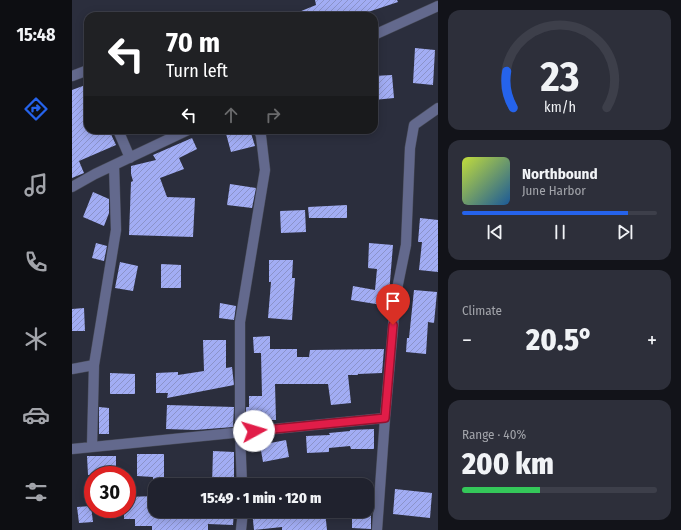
<!DOCTYPE html>
<html lang="en">
<head>
<meta charset="utf-8">
<style>
	:root { --surface:#20222e; --page:#2d2f3a; --text:#f1f3f6; --muted:#a2a4aa; --line:#3d3f4a; --accent:#2563eb }
	body { margin:0; font-family:"Fira Sans Condensed",sans-serif; background:var(--page); color:var(--text); height:100vh; display:flex; flex-direction:column; font-size:15px; white-space:nowrap }
	* { box-sizing:border-box; margin:0 }
	p { font-size:13px; color:var(--muted) }
	.icon { flex:none; width:22px; height:22px; fill:none; stroke:currentColor; stroke-width:2; stroke-linecap:round; stroke-linejoin:round }
	.map { position:relative; flex:1; overflow:hidden }
	.panel { display:flex; flex-direction:column; gap:10px; padding:10px; background:#121319; width:243px }
	.panel>* { flex:none }
	.banner { position:absolute; left:12px; top:12px; width:294px; height:122px; border-radius:12px; box-shadow:0 2px 10px #0003,0 0 0 1px var(--line); background:#202124; color:#fff; overflow:hidden }
	.speed { position:absolute; left:12px; top:466px; display:flex; gap:8px; font-size:20px; font-weight:700; text-align:center }
	.speed>* { display:grid; place-content:center; width:52px; height:52px; border-radius:50%; background:var(--surface); box-shadow:0 2px 10px #0003,0 0 0 1px var(--line); line-height:1 }
	.speed .limit { border:6px solid #d22; background:#fff; color:#111 }
	.pin { position:absolute; display:grid; place-items:center; width:34px; height:34px; color:#fff; margin:-41px -17px; border-radius:50% 50% 50% 0; rotate:-45deg; box-shadow:0 0 4px #0007 }
	.pin .icon { rotate:45deg }
	.me { position:absolute; width:44px; margin:-22px; rotate:84deg; stroke-linejoin:round; filter:drop-shadow(0 0 3px #0008) }
	.turn { display:flex; align-items:center; gap:14px; height:84px; padding:0 16px; font-size:18px }
	.turn .icon { width:52px; height:52px; stroke-width:2.5 }
	.turn b { display:block; font-size:28px; line-height:34px }
	.lanes { display:flex; align-items:center; height:38px; padding:0 16px; background:#0003; justify-content:center; gap:20px; direction:ltr }
	.lanes .off { opacity:.35 }
	.big { font-size:30px; font-weight:800; line-height:1.1 }
	.panel .tile { flex:1; display:flex; flex-direction:column; justify-content:center; gap:6px; min-width:0; padding:0 14px; border-radius:12px; background:var(--page) }
	.panel .dial { align-items:center; gap:0 }
	.dial svg { height:104px; overflow:visible; fill:none; stroke:var(--line); stroke-width:7; stroke-linecap:round; text-anchor:middle }
	.dial text { fill:var(--text); stroke:none }
	.song { display:flex; align-items:center; gap:12px }
	.cover { width:48px; height:48px; border-radius:6px; background:linear-gradient(135deg,hsl(70 70% 55%),hsl(210 70% 35%)) }
	.played { height:4px; border-radius:2px; background:linear-gradient(90deg,var(--accent) 85%,var(--line) 85%) }
	.keys { display:flex; justify-content:space-around; direction:ltr }
	.heat { display:flex; justify-content:space-between; align-items:center; font-size:22px; direction:ltr }
	.charge { height:6px; border-radius:3px; background:linear-gradient(90deg,#34c759 40%,var(--line) 0) }
	.trip { position:absolute; left:76px; top:478px; width:226px; height:40px; border-radius:12px; background:var(--surface); box-shadow:0 2px 10px #0003,0 0 0 1px var(--line); font-weight:800; line-height:40px; text-align:center }
	main { display:flex; flex:1; min-height:0 }
	.dock { display:flex; flex-direction:column; width:72px; justify-content:space-around; align-items:center; background:#0d0e12; color:var(--muted) }
	.dock .icon { width:28px; height:28px }
	.dock .active { color:var(--accent) }
	.dock b { font-size:18px; color:var(--text) }
	.map>svg:first-child { display:block }
	.building { fill:url(#building-hatch) }
	.lines { fill:none; stroke-linecap:round; stroke-linejoin:round }
	.minor-casing { stroke:#494c5a; stroke-width:11 }
	.minor { stroke:#63698d; stroke-width:10 }
	.route-casing { stroke:#92132f; stroke-width:10 }
	.route { stroke:#e11d48; stroke-width:7 }
</style>
</head>
<body>
<main>
<nav class="dock">
<b>15:48</b>
<svg class="icon active" aria-label="directions" viewBox="0 0 24 24"><path d="M12 3l9 9-9 9-9-9zM9 14v-3h6M13 9l2 2-2 2"/></svg>
<svg class="icon" aria-label="music" viewBox="0 0 24 24"><path d="M9 18V5l10-2v13"/><circle cx="6" cy="18" r="3"/><circle cx="16" cy="16" r="3"/></svg>
<svg class="icon" aria-label="phone" viewBox="0 0 24 24"><path d="M5 4h4l2 5-3 2q2 4 5 5l2-3 5 2v4C11 20 4 13 5 4z"/></svg>
<svg class="icon" aria-label="climate" viewBox="0 0 24 24"><path d="M12 3v18M4 7l16 10M4 17L20 7"/></svg>
<svg class="icon" aria-label="car" viewBox="0 0 24 24"><path d="M5 17H2v-5l4-1 3-4h7l3 4 3 1v5h-3M9 17h6M6 11h13"/><circle cx="7" cy="17" r="2"/><circle cx="17" cy="17" r="2"/></svg>
<svg class="icon" aria-label="filters" viewBox="0 0 24 24"><path d="M4 7h16M4 17h16"/><circle cx="9" cy="7" r="2"/><circle cx="15" cy="17" r="2"/></svg>
</nav>
<div class="map">
<svg width="366" height="530" viewBox="0 0 366 530">
	<defs>
		<pattern id="building-hatch" width="6" height="6" patternUnits="userSpaceOnUse"><rect width="6" height="6" fill="#a2adf4"/><path d="M-1 1l2-2M0 6l6-6M5 7l2-2" fill="none" stroke="#8b93c9"/></pattern>
	</defs>
	<rect width="100%" height="100%" fill="#2b2e3d"/>
	<path class="building" d="M243 0H325L326 2 293 13 292 11 275 16H217L244 5Z
		M343 48 363 50 361 85 341 83Z
		M320 75 322 98 302 100V76Z
		M16 84V130H37L44 145 7 161 12 173 0 178V90Z
		M153 130H178L183 146 159 152Z
		M120 138 125 149 107 158 112 169 88 178 95 197 123 198 121 237 57 235 59 182 61 181 59 174V166L84 160 81 155Z
		M158 184 184 188 180 208 155 205Z
		M21 192 37 199V213L32 226 11 217Z
		M275 205V218H237L236 207Z
		M233 210 234 232 209 233 208 211Z
		M348 218 366 220V272L347 270 350 242H346Z
		M24 243 35 246 32 261 20 258Z
		M297 243 321 245 316 306 279 300 281 286 303 290 305 269 296 268Z
		M197 260H221L220 278H223L220 320 196 318 199 282H197Z
		M48 262 66 266 61 291 43 288Z
		M89 264 109 265V288H89Z
		M342 290 365 292 362 323 356 322 354 354 334 352 335 338H337Z
		M148 303 164 306 162 320 147 318Z
		M12 308 13 331H0V309Z
		M198 336V349H225V357H237L238 350 312 349 310 373 286 374V375H276L279 403 259 405 256 384H203L204 420H174V407H177V396H190L189 353H182L181 337Z
		M131 340H154V368L160 367 162 385 95 398 96 393H84V373L106 372V375L132 371Z
		M38 373 63 374V394H38Z
		M95 405 162 407 161 427 123 430 94 429Z
		M27 407 37 408V434H27Z
		M302 429V449H279L278 446 257 448V452L235 453 234 436 258 435 257 433 278 431V430Z
		M214 440 217 457 191 462 188 445Z
		M141 451 162 452V485H140Z
		M65 454H92V485H81V477L65 476Z
		M15 456H44V475H16Z
		M323 489 360 493 358 518 321 514Z
		M83 496V511H162L161 525 136 524V530H80V526H63V519H52V509H55V497Z
		M19 506 21 522 7 523 5 507Z
		M180 511H227L228 517 237 516V511H253L255 530H210V527L182 530Z
		M280 511H299V529L280 528Z"/>
	<g class="lines">
		<defs>
			<path id="minor" d="M302 35 366 6
				M0 76 16 70
				M46 130 58 158
				M0 187 23 174 116 130
				M0 369 22 365
				M20 446 22 365 44 230 42 165
				M0 449 313 418
				M170 485 168 433V322L193 170 189 136 187 130
				M169 530 171 511
				M305 530 313 418 324 294 334 245 338 148 342 125 366 108"/>
		</defs>
		<use href="#minor" class="minor-casing"/>
		<use href="#minor" class="minor"/>
	</g>
	<g class="lines">
		<defs>
			<path id="route" d="M182 431 313 418 321 325"/>
		</defs>
		<use href="#route" class="route-casing"/>
		<use href="#route" class="route"/>
	</g>
</svg>
<div class="speed"><div class="limit">30</div></div>
<div class="pin" style="left:321px;top:325px;background:#d93025"><svg class="icon" aria-label="arrive" viewBox="0 0 24 24"><path d="M6 21V4h12l-3 4 3 4H6"/></svg></div>
<svg class="me" style="left:182px;top:431px" viewBox="-20 -20 40 40"><circle r="19" fill="#fff"/><path d="M0-13L10 11 0 6-10 11z" fill="#e11d48"/></svg>
<div class="trip">15:49 · 1 min · 120 m</div>
<div class="banner">
<div class="turn"><svg class="icon" aria-label="left" viewBox="0 0 24 24"><path d="M17 20v-9H6M10 6l-5 5 5 5"/></svg><div><b>70 m</b>Turn left</div></div>
<div class="lanes"><svg class="icon" aria-label="left" viewBox="0 0 24 24"><path d="M17 20v-9H6M10 6l-5 5 5 5"/></svg><svg class="icon off" aria-label="ahead" viewBox="0 0 24 24"><path d="M12 20V5M6 11l6-6 6 6"/></svg><svg class="icon off" aria-label="right" viewBox="0 0 24 24"><path d="M7 20v-9h11M14 6l5 5-5 5"/></svg></div>
</div>
</div>
<section class="panel">
<div class="tile dial"><svg viewBox="0 0 100 80">
<path d="M14 69A42 42 0 1 1 86 69"/>
<path d="M14 69A42 42 0 0 1 9 41" stroke="#2563eb"/>
<text x="50" y="56" font-size="32" font-weight="700">23</text>
<text x="50" y="72" font-size="11">km/h</text>
</svg></div>
<div class="tile">
<div class="song"><i class="cover"></i><div><b>Northbound</b><p>June Harbor</p></div></div>
<div class="played"></div>
<div class="keys"><svg class="icon" aria-label="previous" viewBox="0 0 24 24"><path d="M18 5L8 12l10 7zM5 5v14"/></svg><svg class="icon" aria-label="pause" viewBox="0 0 24 24"><path d="M8 5v14M16 5v14"/></svg><svg class="icon" aria-label="next" viewBox="0 0 24 24"><path d="M6 5l10 7-10 7zM19 5v14"/></svg></div>
</div>
<div class="tile"><p>Climate</p>
<div class="heat"><a>−</a><b class="big">20.5°</b><a>+</a></div>
</div>
<div class="tile"><p>Range · 40%</p><b class="big">200 km</b><div class="charge"></div></div>
</section>
</main>
</body>
</html>
